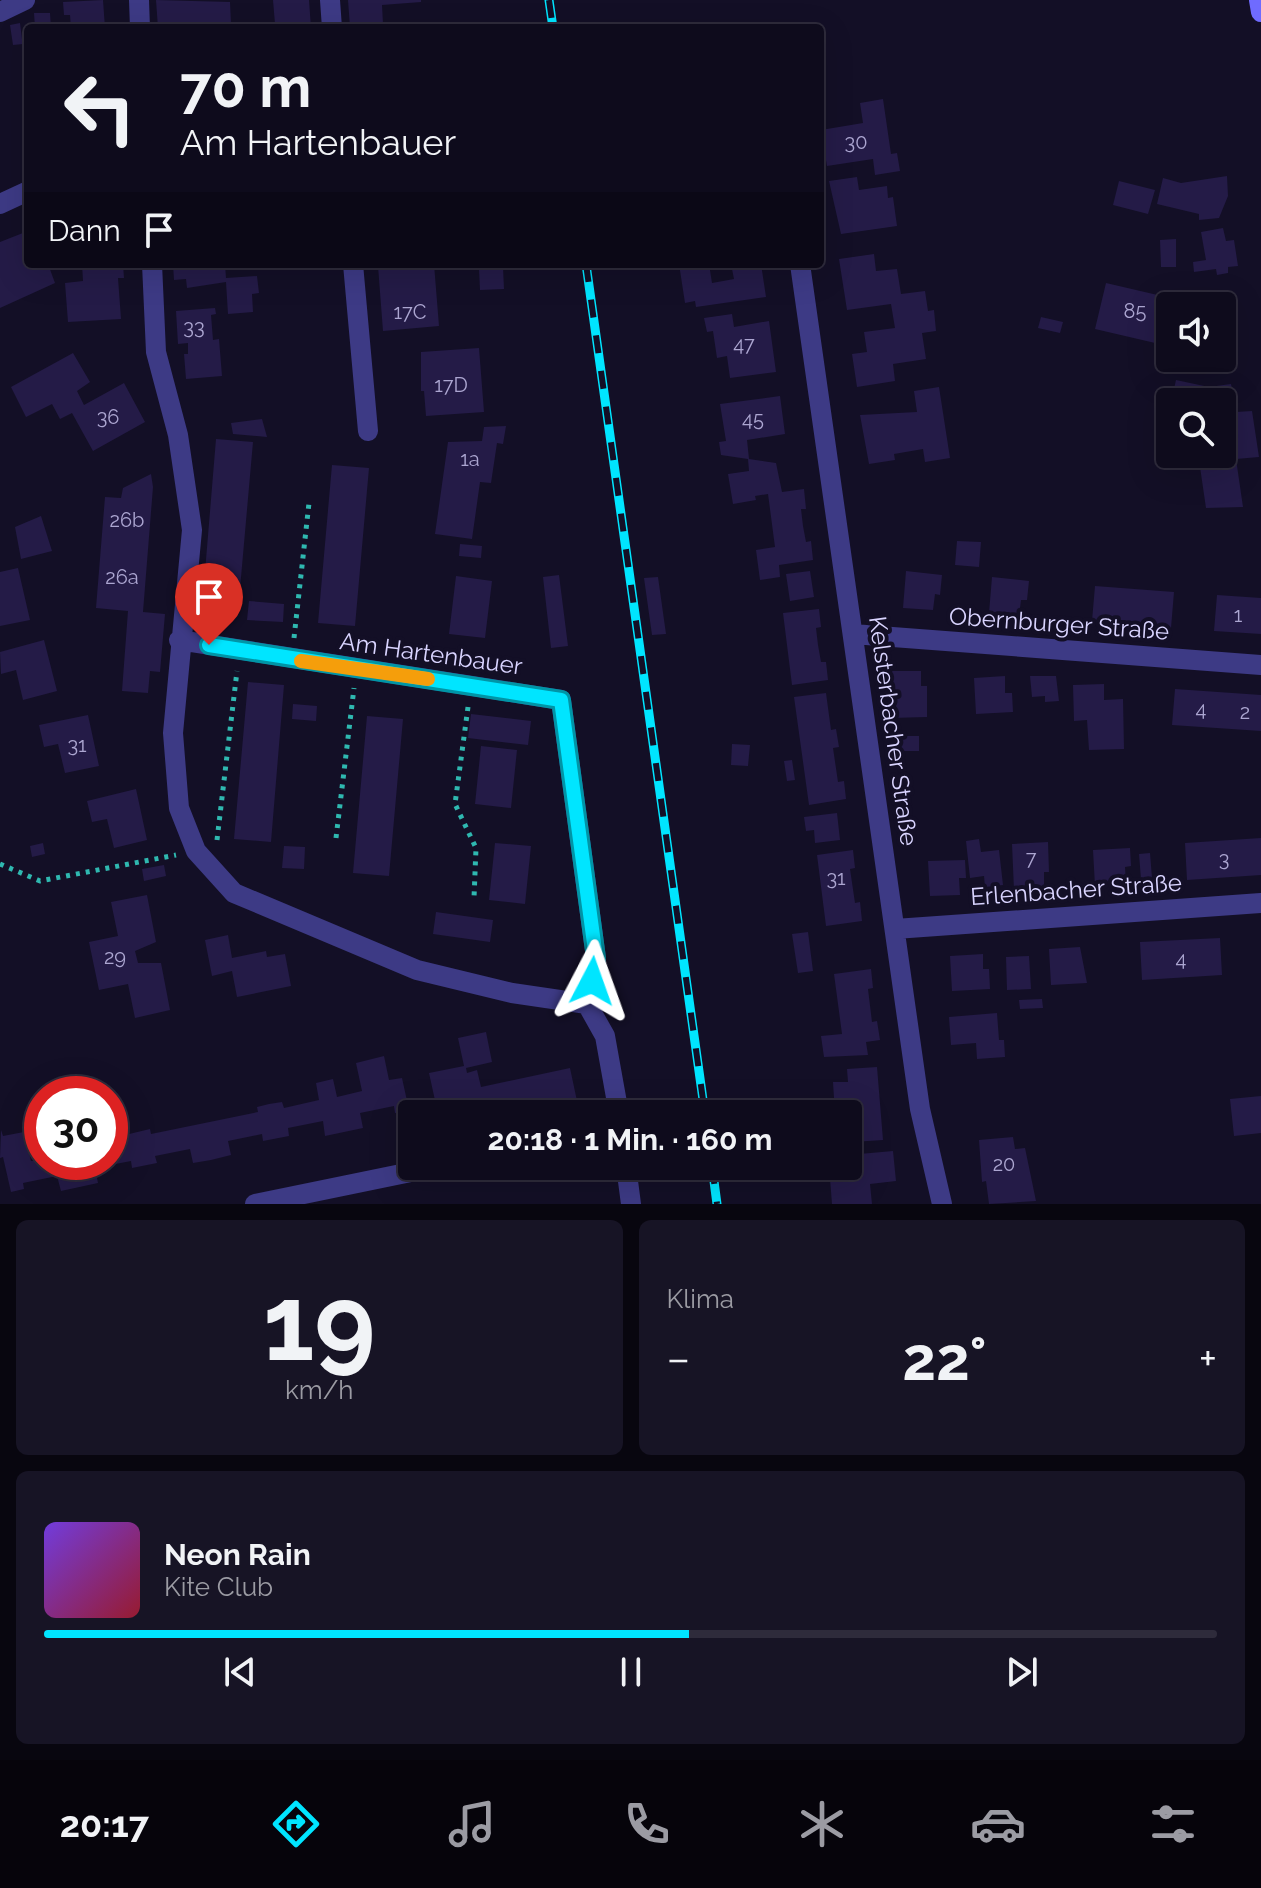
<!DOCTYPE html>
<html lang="de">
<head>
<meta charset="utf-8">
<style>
	:root { --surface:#0e0b1c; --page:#171425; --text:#f1f3f6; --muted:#9b9ba3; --line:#2e2b3b; --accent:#00e5ff }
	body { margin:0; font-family:Raleway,sans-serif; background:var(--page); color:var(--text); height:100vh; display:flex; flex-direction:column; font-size:30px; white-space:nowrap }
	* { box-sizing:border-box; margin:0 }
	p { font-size:26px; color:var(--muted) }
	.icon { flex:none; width:44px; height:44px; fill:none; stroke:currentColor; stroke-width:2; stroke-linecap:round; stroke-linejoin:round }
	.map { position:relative; height:1204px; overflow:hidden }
	.drawer { display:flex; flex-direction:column; gap:16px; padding:16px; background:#08060f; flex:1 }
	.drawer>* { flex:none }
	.guide { position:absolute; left:24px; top:24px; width:800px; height:244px; border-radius:8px; box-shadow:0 8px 32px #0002,0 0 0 2px var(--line); background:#0e0b1c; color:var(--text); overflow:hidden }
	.tools { position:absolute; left:1156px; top:292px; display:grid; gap:16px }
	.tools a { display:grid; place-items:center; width:80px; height:80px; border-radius:8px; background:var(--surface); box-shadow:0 8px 32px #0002,0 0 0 2px var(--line); font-size:40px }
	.speed { position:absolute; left:24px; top:1076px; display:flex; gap:16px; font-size:40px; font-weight:700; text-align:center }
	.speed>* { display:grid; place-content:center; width:104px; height:104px; border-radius:50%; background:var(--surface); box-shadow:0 8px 32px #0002,0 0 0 2px var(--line); line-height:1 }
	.speed .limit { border:12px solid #d22; background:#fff; color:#111 }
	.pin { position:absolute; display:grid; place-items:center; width:68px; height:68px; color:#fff; margin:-82px -34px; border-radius:50% 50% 50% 0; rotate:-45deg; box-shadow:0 0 8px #0007 }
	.pin .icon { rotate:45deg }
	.me { position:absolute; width:88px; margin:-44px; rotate:4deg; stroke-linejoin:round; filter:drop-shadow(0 0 6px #0008) }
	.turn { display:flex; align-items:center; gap:28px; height:168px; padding:0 24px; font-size:36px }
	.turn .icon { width:104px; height:104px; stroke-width:2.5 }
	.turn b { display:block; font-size:56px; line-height:68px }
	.then { display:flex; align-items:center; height:76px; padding:0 24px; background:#0003; gap:16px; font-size:30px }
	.big { font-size:60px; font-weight:700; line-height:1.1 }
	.drawer .tile { flex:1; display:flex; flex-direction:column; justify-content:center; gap:12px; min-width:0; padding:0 28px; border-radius:12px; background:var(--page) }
	.drawer .dial { align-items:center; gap:0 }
	.dial b { font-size:104px; line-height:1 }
	.song { display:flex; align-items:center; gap:24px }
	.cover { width:96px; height:96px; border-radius:12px; background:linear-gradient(135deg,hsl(260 70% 55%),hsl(350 70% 35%)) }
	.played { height:8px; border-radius:4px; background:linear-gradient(90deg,var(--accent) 55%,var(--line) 55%) }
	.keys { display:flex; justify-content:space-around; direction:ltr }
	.heat { display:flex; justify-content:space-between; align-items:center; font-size:44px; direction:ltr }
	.drawer .tiles { flex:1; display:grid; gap:16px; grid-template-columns:1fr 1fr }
	.tile:last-child { grid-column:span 2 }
	.trip { position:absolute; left:398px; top:1100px; width:464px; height:80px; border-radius:8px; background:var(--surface); box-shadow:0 8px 32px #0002,0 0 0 2px var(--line); font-weight:700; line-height:80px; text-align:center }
	.tab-bar { display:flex; height:128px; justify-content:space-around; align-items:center; background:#06040b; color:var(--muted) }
	.tab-bar .icon { width:56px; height:56px }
	.tab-bar .on { color:var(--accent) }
	.tab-bar b { font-size:36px; color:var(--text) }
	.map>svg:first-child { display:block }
	.building { fill:#241b47 }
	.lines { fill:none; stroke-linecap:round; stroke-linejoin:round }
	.path { stroke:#2fb8b0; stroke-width:5; stroke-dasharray:4 6; stroke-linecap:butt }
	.minor { stroke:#3d3a85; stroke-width:20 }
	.secondary { stroke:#6f6bff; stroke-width:20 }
	.rail-casing { stroke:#00e5ff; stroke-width:9 }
	.rail { stroke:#130f26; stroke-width:6; stroke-dasharray:18; stroke-linecap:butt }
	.route-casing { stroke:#0095a6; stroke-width:20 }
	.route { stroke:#00e5ff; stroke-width:14 }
	.slow { stroke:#f59e0b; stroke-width:14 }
	.labels { text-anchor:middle; stroke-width:8; stroke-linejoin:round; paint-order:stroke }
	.number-label { font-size:20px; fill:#aca6d1 }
	.street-label { font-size:24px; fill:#d9d4ff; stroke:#130f26 }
</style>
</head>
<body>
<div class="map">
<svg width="1261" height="1204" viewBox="0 0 1261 1204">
	<rect width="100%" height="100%" fill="#130f26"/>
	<path class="building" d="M103 0 105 28H71L70 15H64L63 2Z
		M156 0 230 2 231 24 218 28H158Z
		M273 0H309L311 28 275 24Z
		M348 0H421V2L382 5 383 24 350 27Z
		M34 13H50L51 28H35Z
		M20 23 22 39H28V70L23 44 13 45 10 25Z
		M883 99 891 154 897 153 900 171 875 175 873 159 827 166 821 130 863 123 860 103Z
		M1227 176 1228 196 1219 218 1199 220V214L1157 204 1163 178 1181 183Z
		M857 177 859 190 887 186 888 198 893 197 897 226 841 234 829 181Z
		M1119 181 1155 190 1148 214 1113 205Z
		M1223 228 1226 241 1234 240 1238 266 1228 267V273L1217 275 1216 269 1194 272 1193 262 1206 260 1201 232Z
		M28 231V264H48L55 283 0 308V242Z
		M1176 239V267H1161L1160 240Z
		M874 254 876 271 897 269 901 294 925 291 928 311 934 310 936 331 922 333 926 359 893 364 895 381 857 387 852 354 867 352 864 332 895 328 891 304 847 310 839 259Z
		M82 264H123L124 278H118L121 319 68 322 65 283 83 281Z
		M173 264H225L226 278 257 276 259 293 252 294 253 312 228 314 226 282 187 288 186 279 174 280Z
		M434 264 439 326 383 331 378 266Z
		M679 264H709L712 283 734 279 731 264H761L766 297 696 307 695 301 685 303Z
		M503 267 504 289 480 290 479 269Z
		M1106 283 1179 300 1178 306H1170L1166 326 1170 328 1168 346 1095 329Z
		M215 308 216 314 211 315 213 340 219 339 222 376 186 379 184 354H188V343L178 344 176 311Z
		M732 314 734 327 769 321 776 372 730 378 727 356 717 358 713 331 707 332 704 318Z
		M1041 317 1063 322 1060 333 1038 328Z
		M479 348 484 412 426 416 424 391H421V352Z
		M73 353 90 382 77 391 84 405 124 383 145 422 93 451 72 413 60 419 52 404 26 417 11 387Z
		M1176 380 1209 387 1231 384 1236 412 1252 411 1259 457 1236 459 1243 507 1206 508 1200 467 1181 463 1182 454H1222V402H1171Z
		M939 387 950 458 925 462 923 449 894 454 895 460 869 464 860 415 917 412 914 391Z
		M780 396 785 434 747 440 749 459 776 463 782 492 804 489 806 509H801L803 526 806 542 811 541 813 560 779 565 780 577 760 580 756 550 775 547 768 494 755 496 756 500 733 504 728 474 749 471 748 459 721 455 719 442 726 441 720 404Z
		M262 419 267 437 233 434 231 423Z
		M506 426 503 444 497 443 491 483 480 482 472 539 435 534 448 442 482 441 484 427Z
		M216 439 253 442 239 600 203 596Z
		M332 465 369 468 355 626 318 623Z
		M151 474 153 487 143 612 165 614 160 672 150 671 148 693 122 691 128 611 96 608 105 497 121 498 123 488Z
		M41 516 52 551 21 559 15 527Z
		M957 541 981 542 979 567 955 565Z
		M460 544 482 546 481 558 459 556Z
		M18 568 30 620 0 626V572Z
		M810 571 814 597 790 601 786 574Z
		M906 571 942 575 940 595 935 594 933 610 903 608Z
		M559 575 568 646 551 648 543 577Z
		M456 576 492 581 485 638 449 634Z
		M658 577 666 634 652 635 644 578Z
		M992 577 1029 581 1027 600H1021L1019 616 989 613Z
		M1095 586 1174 592 1171 628 1092 621Z
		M1217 595 1261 598V634L1214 631Z
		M249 601 284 604 283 622 247 620Z
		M819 609 821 627 816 628 818 645 821 662H826L828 680 792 685 783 613Z
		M44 640 57 691 23 700 16 670 1 674 0 652Z
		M890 671H921V686H927V717L891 718Z
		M1005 676V693H1012L1013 712 976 714 974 678Z
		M1030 676H1056L1059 701 1045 702V696L1032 697Z
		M248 682 284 685 271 842 234 839Z
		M1104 684V700L1123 699 1124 749 1089 750 1087 720 1074 721 1073 685Z
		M1175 689 1261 695V731L1172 725Z
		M826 693 831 730 836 729 839 747 833 748 838 782 844 781 846 799 809 805 794 697Z
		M293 704 317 706 316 721 292 719Z
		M471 714 531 721 528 745 468 738Z
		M88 715 99 766 65 773 58 744 44 747 39 725Z
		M367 716 403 719 389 876 353 873Z
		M890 736H919V751H891Z
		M732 744 750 745 748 766 731 765Z
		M481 746 517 750 511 808 475 804Z
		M792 760 795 780 787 781 784 761Z
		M136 789 147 840 114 848 107 819 92 822 87 801Z
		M837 813 840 840 815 843 814 830 806 831 804 817Z
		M1261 838V875L1187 880 1185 843Z
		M979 839 981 852 999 850 1003 885 985 887 984 876 970 878 966 841Z
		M1048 842 1049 872H1044V889L1014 890 1012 844Z
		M43 843 45 854 32 857 30 846Z
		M495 843 531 846 525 904 489 900Z
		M284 846 305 847 304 869 282 868Z
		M1130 848 1131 866 1125 867 1126 884 1095 886 1093 850Z
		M853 850 855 868 850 869 855 903 860 902 862 921 826 926 817 855Z
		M1150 853 1152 878 1141 879 1139 854Z
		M965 860 966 878H959L960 895 930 896 928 861Z
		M164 865 166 876 144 881 142 869Z
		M147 895 156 942 135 951 138 963H161L170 1010 135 1018 128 984 99 990 89 942 118 936 111 902Z
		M436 912 493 920 490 942 433 934Z
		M808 932 813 971 798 973 792 934Z
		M228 935 232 958 266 951 267 957 285 954 291 986 237 997 232 971 212 976 205 940Z
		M1220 938 1222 975 1142 980 1140 942Z
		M1080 947 1087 983 1051 985 1049 949Z
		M983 954V969H989L990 989 952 991 950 956Z
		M1029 956 1031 989 1007 990 1006 957Z
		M871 969 873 988 868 989 872 1022 877 1021 880 1040 866 1042 868 1055 824 1057 821 1036 842 1034 834 974Z
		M1042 999 1043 1008 1020 1009 1019 1000Z
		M997 1013 999 1040H1004L1005 1057 977 1059 976 1043 951 1045 949 1017Z
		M486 1032 492 1062 466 1068 467 1073 477 1070 481 1087 570 1068 577 1101 514 1114H479L478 1110 438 1114 429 1073 464 1066 458 1038Z
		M384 1056 389 1080 402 1078 409 1110 395 1113 394 1106 360 1113 363 1128 325 1136 323 1121 288 1128 289 1136 263 1141 262 1134 228 1141 231 1155 211 1160 193 1163 190 1149 155 1156 157 1163 132 1168 131 1161 95 1168 98 1183 61 1191 57 1176 23 1183 24 1189 11 1192 3 1157 0 1158 1 1130 3 1136 24 1132 31 1161 110 1162V1116L120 1114 125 1135 150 1129 151 1134 258 1112 257 1107 269 1104 282 1102 284 1108 319 1100 316 1083 333 1079 337 1097 362 1091 356 1063Z
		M877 1067 883 1140 853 1142 852 1130H848V1114H835L833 1082H848L847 1069Z
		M1261 1096V1133L1234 1136 1230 1099Z
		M1013 1137 1015 1149 1025 1148 1036 1201 989 1204 986 1181 982 1182 979 1140Z
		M893 1151 896 1181 870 1184 872 1204H832L829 1166H848V1155Z"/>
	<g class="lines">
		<path class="path" d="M294 638 309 503
			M468 707 455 804 476 848 474 898
			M336 838 354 688
			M217 840 237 671
			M0 864 40 881 176 855"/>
		<path class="minor" d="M139 0 140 28
			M330 0 332 28
			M0 12 25 0
			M0 204 28 191
			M152 264 156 352 178 435 192 530 173 733 179 808 196 851 234 893 417 970 512 993 587 1004 605 1036 619 1114
			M353 264 368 431
			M800 264 920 1109 942 1204
			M853 634 1261 665
			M179 640 561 700 596 958 587 1004
			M895 929 1261 903
			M626 1166 631 1204
			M255 1204 440 1166"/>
		<path class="secondary" d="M1259 0 1261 12"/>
		<defs>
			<path id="rail" d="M549 0 553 28
				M586 264 705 1114
				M712 1166 717 1204"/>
		</defs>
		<use href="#rail" class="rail-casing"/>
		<use href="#rail" class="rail"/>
	</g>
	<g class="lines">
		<defs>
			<path id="route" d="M209 645 561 700 596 958 592 981"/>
		</defs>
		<use href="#route" class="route-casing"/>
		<use href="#route" class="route"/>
		<path class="slow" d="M301 661 428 679"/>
	</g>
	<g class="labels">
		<g class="number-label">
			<text x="856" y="149">30</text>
			<text x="1135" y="318">85</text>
			<text x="410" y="319">17C</text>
			<text x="194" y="334">33</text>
			<text x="744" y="351">47</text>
			<text x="451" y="392">17D</text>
			<text x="108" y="424">36</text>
			<text x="753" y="426">45</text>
			<text x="470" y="466">1a</text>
			<text x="127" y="527">26b</text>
			<text x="122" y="584">26a</text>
			<text x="1238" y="622">1</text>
			<text x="1201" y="716">4</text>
			<text x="1245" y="719">2</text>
			<text x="77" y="752">31</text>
			<text x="1031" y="865">7</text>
			<text x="1224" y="866">3</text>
			<text x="836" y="885">31</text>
			<text x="115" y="964">29</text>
			<text x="1181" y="966">4</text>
			<text x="1004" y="1171">20</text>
		</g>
		<g class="street-label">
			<text transform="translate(1059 624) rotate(4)" y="8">Obernburger Straße</text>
			<text transform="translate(431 654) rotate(8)" y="8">Am Hartenbauer</text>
			<text transform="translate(893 731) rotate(82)" y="8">Kelsterbacher Straße</text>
			<text transform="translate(1076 890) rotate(-4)" y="8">Erlenbacher Straße</text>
		</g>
	</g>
</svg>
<div class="tools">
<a><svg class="icon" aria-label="sound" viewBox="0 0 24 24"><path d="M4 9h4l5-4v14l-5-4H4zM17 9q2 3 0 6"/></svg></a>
<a><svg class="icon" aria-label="search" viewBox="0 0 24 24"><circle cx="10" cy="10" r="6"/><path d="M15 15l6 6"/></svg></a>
</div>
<div class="speed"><div class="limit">30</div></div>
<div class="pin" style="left:209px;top:645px;background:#d93025"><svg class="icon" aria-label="arrive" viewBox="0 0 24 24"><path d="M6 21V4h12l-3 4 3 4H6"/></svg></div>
<svg class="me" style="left:592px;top:981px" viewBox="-20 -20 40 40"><path d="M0-17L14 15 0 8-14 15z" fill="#00e5ff" stroke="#fff" stroke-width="4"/></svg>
<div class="trip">20:18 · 1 Min. · 160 m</div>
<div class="guide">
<div class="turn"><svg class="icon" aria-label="left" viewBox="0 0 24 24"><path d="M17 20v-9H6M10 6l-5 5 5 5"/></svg><div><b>70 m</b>Am Hartenbauer</div></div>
<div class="then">Dann<svg class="icon" aria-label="arrive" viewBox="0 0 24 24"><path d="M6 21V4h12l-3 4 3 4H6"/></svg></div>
</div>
</div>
<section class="drawer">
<div class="tiles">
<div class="tile dial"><b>19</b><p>km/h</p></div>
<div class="tile"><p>Klima</p>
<div class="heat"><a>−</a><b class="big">22°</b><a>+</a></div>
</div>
<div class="tile">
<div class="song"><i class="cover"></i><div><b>Neon Rain</b><p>Kite Club</p></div></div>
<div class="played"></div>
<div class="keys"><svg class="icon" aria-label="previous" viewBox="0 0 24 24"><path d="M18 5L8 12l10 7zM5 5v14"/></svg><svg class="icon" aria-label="pause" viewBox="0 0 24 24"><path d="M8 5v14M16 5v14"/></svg><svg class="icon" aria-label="next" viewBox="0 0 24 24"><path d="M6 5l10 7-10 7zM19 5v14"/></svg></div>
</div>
</div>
</section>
<nav class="tab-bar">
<b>20:17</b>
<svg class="icon on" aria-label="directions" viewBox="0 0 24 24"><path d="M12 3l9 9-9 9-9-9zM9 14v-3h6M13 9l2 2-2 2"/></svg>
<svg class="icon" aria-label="music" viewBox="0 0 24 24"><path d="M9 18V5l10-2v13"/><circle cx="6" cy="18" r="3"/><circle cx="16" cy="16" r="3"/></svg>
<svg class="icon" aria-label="phone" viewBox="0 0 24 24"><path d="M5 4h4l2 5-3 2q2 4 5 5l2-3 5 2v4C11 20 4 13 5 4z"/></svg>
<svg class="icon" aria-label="climate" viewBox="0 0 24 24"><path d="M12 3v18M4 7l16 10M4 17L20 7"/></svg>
<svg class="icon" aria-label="car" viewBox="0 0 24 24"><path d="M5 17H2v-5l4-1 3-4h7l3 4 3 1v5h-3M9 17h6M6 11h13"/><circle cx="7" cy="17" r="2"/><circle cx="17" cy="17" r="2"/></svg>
<svg class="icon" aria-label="filters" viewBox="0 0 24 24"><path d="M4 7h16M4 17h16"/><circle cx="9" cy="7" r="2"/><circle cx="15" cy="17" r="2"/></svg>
</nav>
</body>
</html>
